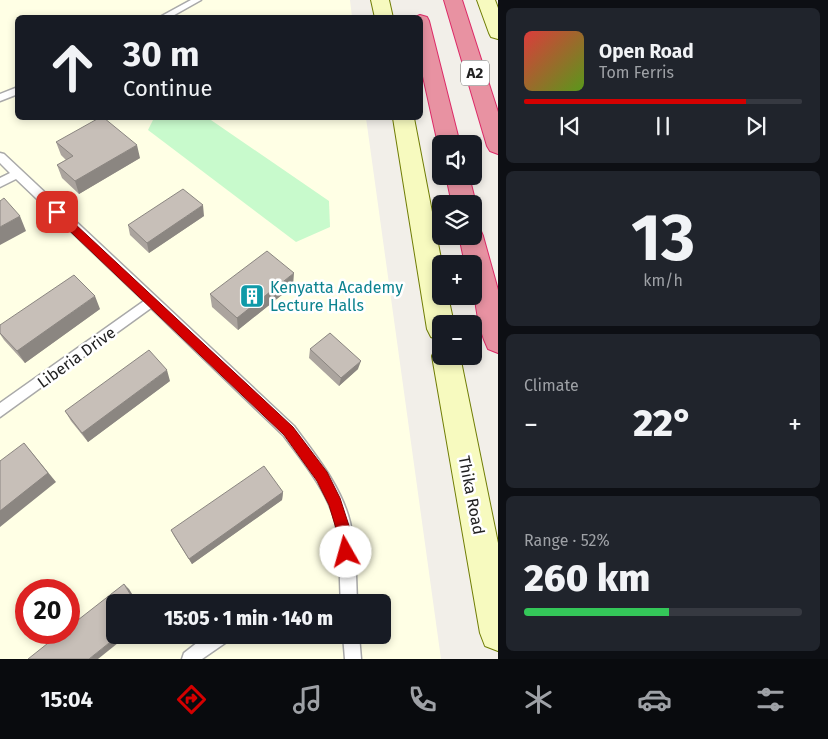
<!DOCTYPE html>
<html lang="en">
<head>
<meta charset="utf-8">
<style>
	:root { --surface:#171b24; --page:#20242c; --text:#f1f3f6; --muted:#9ea1a6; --line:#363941; --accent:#d40000 }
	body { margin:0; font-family:"Fira Sans",sans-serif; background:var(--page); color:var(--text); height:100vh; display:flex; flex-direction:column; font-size:19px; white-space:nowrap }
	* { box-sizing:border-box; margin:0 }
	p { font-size:16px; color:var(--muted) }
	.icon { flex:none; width:28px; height:28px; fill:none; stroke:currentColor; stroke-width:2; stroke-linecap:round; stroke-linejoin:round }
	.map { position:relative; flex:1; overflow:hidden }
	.drawer { display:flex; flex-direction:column; gap:8px; padding:8px; background:#0d0f14; width:330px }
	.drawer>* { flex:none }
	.guide { position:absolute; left:15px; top:15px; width:408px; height:105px; border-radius:8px; box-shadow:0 2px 8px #0003; background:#171b24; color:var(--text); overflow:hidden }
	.controls { position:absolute; left:432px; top:135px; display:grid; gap:10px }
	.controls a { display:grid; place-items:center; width:50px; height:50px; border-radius:8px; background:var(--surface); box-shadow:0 2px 8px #0003; font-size:25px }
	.speed { position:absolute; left:15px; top:579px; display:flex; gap:10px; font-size:25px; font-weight:700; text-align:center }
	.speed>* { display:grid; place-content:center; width:65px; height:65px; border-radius:50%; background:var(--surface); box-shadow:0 2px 8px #0003; line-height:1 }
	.speed .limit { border:8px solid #d22; background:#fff; color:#111 }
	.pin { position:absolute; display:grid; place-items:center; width:42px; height:42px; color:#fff; margin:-21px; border-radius:10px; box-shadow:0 2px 8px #0006 }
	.me { position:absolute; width:55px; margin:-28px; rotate:353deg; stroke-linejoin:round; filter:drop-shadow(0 0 4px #0008) }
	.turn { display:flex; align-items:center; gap:18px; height:105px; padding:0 25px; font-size:22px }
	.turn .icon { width:65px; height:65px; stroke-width:2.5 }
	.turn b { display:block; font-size:35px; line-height:42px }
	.big { font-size:38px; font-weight:800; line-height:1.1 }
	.drawer .widget { flex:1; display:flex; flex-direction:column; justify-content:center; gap:8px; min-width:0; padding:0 18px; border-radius:8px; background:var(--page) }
	.drawer .dial { align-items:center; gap:0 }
	.dial b { font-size:65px; line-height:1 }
	.song { display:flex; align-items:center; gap:15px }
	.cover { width:60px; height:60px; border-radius:8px; background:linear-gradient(135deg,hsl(0 70% 55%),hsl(90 70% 35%)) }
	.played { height:5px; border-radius:2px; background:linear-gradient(90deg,var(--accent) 80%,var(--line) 80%) }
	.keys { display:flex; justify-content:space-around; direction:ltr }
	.heat { display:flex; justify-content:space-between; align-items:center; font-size:28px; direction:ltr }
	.charge { height:8px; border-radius:4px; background:linear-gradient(90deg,#34c759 52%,var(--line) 0) }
	.trip { position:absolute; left:106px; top:594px; width:285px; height:50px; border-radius:8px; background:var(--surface); box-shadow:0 2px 8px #0003; font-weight:800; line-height:50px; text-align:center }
	.dock { display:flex; height:80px; justify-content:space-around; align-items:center; background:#090b0e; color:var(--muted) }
	.dock .icon { width:35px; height:35px }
	.dock .current { color:var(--accent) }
	.dock b { font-size:22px; color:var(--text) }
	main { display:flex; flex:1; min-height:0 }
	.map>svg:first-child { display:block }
	.education { fill:#ffffe5; fill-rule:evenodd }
	.park { fill:#c8facc }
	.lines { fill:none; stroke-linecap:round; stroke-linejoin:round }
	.lane-casing { stroke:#a9a9a9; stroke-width:3 }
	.secondary-casing { stroke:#707d05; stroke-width:2 }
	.highway-casing { stroke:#dc2a67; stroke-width:2 }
	.lane { fill:#fff; fill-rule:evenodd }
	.secondary { fill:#f7fabf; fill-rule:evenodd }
	.highway { fill:#e892a2; fill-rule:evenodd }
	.wall { fill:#aba49e }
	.shaded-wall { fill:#8b8681 }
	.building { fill:#c7bfb8; stroke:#8b8681 }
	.route { fill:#d40000; stroke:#8a0000 }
	.labels { text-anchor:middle; stroke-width:5; stroke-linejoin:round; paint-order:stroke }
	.shield { fill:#fff; stroke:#646464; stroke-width:1 }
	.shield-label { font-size:15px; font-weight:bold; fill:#222 }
	.culture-label { font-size:16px; fill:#0d838f; stroke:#fff; text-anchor:start }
	.street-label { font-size:16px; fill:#222; stroke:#fff }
</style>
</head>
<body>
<main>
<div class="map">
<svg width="498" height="659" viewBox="0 0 498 659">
	<rect width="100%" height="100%" fill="#f2efe9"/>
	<path class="education" d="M0 0H350L352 17 18 18V118H366L441 659H0ZM26 590H69V632H26ZM115 602H382V635H115Z"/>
	<path class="park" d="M154 118H208L329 201 330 227 296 242 148 130Z"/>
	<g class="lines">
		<defs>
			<path id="lane" d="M191 0H201L169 18H158Z
				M18 87V94L0 101V94Z
				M0 153 4 154 294 426C316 456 341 486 350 522 356 548 356 576 357 602H341C339 575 341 548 335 521 326 489 303 462 284 436L151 308 0 417V403L144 301 16 179 0 187V178L10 173 0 163Z
				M207 635H230L228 641 202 659H182L184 653Z
				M343 635H359L361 659H345Z"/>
			<path id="secondary" d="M371 0H389L393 18H375Z
				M477 0H495L498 8V39L491 37 489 33Z
				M393 118H414L442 264 441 296H448L454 324H441V341L431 337 427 329Z
				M441 345V356H460L498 543V651L485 646 480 633 432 356 436 347Z"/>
			<path id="highway" d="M444 0H462L498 112V154L490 151 487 146Z
				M420 15 427 17 429 21 460 144H441V149L438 144 420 63V18H413Z
				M446 176H469L476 204 474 208V204H452Z
				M474 227 480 229 483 236 498 290V353L488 349C475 322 474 293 474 264H465L459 236H474Z"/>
		</defs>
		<use href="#lane" class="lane-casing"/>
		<use href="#secondary" class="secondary-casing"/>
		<use href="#highway" class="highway-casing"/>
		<use href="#lane" class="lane"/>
		<use href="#secondary" class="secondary"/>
		<use href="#highway" class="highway"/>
	</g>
	<path class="wall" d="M56 142 140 158 79 194 62 178 57 165 66 160 61 155Z
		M204 216 149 253 130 235 128 225Z
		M293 286 238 330 212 307 210 294Z
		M100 309 25 363 4 340 0 334V325Z
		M310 349 358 369 339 386 309 358Z
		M170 381 88 442 71 421 65 411Z
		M283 492 282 500 192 564 174 536 171 530Z"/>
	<path class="shaded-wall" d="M137 145 140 158 79 194 75 181Z
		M203 205 204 216 149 253 147 243Z
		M20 216 26 231 0 245V227Z
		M294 273 293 286 238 330 237 318Z
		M95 296 100 309 25 363 17 351Z
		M361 361 358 369 339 386 341 378Z
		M167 370 170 381 88 442 82 433Z
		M24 443 56 482 0 527V511Z
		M283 492 282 500 192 564 189 559Z
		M124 584 129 589 137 602H135Z
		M119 635H128L98 659H89Z"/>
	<path class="building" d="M99 118H104L137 145 75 181 57 165 73 156 56 142Z
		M183 189 203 205 147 243 128 225Z
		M4 198 20 216 0 227V201Z
		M267 251 294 273 237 318 210 294Z
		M74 275 95 296 17 351 0 333V325Z
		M330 333 361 361 341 378 310 349Z
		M149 350 167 370 82 433 65 411Z
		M24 443 48 473 0 511V461Z
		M264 466 283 492 189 559 171 530Z
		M124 584 135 602H115V635H119L89 659H28L62 632H69V627Z"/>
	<path class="route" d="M57 209 60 210 293 427 327 472 340 498 352 535 353 552 351 557 346 559 341 557 338 535 329 505 317 481 284 435 53 215 52 212Z"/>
	<defs>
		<symbol id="building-square" viewBox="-11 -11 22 22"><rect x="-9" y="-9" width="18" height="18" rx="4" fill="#0f9aa8" stroke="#fff"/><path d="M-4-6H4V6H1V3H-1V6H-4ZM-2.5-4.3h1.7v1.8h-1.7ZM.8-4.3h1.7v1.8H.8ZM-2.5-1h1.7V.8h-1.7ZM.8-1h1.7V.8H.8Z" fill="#fff"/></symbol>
	</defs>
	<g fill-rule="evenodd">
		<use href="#building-square" x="238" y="282" width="28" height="28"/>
	</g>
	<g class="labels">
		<rect class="shield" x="461" y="60.5" width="28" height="25" rx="4"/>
		<g class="shield-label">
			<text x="475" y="78">A2</text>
		</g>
		<g class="culture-label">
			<text x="270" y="293">Kenyatta Academy<tspan x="270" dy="18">Lecture Halls</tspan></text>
		</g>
		<g class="street-label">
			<text transform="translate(76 357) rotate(-36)" y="6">Liberia Drive</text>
			<text transform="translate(472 495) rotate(79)" y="6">Thika Road</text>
		</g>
	</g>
</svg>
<div class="controls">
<a><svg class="icon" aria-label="sound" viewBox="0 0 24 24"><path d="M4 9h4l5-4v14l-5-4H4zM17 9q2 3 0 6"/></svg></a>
<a><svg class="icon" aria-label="layers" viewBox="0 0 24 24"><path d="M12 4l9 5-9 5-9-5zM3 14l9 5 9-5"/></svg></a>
<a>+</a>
<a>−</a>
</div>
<div class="speed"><div class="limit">20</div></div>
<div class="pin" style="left:57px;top:212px;background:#d93025"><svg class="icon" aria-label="arrive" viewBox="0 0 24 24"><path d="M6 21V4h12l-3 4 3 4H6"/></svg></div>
<svg class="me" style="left:346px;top:552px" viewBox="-20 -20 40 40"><circle r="19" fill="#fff"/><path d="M0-13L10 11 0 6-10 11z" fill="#d40000"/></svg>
<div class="trip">15:05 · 1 min · 140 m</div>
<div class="guide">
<div class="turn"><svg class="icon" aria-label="ahead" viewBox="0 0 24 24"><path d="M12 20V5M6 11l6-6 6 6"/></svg><div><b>30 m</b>Continue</div></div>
</div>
</div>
<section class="drawer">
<div class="widget">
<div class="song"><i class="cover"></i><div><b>Open Road</b><p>Tom Ferris</p></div></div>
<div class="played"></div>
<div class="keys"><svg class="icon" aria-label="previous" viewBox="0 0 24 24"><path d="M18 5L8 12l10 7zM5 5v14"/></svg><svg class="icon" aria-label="pause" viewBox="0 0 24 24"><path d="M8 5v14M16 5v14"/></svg><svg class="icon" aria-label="next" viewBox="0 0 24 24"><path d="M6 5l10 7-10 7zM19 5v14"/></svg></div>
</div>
<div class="widget dial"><b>13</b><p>km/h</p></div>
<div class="widget"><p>Climate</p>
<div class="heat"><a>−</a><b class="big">22°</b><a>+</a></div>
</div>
<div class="widget"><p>Range · 52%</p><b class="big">260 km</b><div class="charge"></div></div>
</section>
</main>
<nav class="dock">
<b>15:04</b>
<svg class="icon current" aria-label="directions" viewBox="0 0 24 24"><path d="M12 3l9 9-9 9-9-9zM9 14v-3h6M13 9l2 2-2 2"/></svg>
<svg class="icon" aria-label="music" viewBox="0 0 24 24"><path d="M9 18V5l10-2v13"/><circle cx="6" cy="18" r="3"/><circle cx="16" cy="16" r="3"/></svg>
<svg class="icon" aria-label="phone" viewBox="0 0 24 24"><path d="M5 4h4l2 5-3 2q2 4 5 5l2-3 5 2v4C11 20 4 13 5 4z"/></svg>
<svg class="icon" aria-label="climate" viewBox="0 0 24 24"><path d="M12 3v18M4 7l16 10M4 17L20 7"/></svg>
<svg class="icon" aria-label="car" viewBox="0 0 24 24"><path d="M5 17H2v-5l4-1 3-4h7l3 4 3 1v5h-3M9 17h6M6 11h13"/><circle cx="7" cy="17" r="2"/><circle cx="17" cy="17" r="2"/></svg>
<svg class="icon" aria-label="filters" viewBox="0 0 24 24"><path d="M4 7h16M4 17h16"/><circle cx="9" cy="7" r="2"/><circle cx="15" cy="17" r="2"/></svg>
</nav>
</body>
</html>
